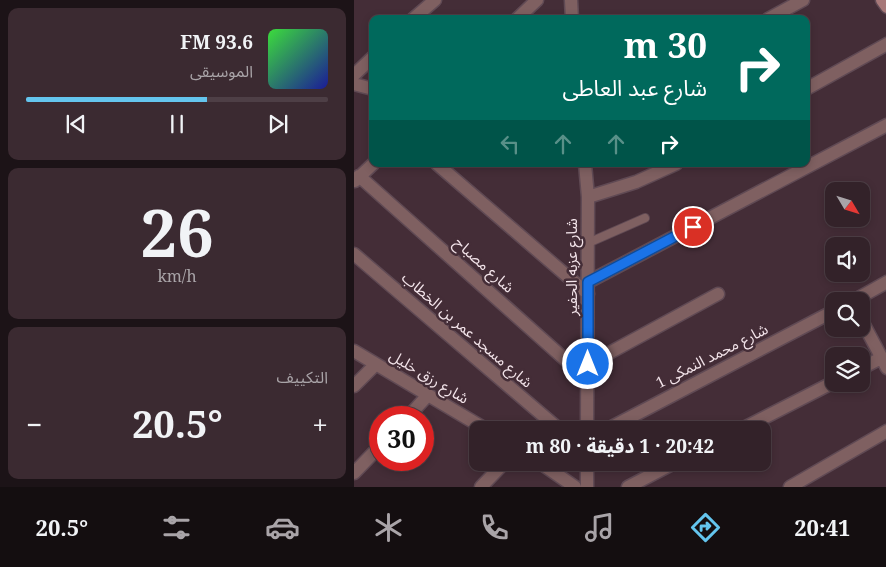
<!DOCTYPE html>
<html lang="ar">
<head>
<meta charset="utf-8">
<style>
	:root { --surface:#332229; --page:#3b2a31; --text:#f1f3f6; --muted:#a9a4a8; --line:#4e3f46; --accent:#64c5ee }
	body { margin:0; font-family:"Noto Serif","Noto Sans Arabic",serif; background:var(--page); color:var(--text); direction:rtl; height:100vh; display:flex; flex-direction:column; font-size:19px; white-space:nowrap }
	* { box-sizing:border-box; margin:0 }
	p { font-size:16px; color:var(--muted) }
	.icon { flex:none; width:28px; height:28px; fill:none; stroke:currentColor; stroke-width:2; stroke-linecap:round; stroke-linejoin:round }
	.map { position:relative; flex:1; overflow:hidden; direction:ltr }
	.details { display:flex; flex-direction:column; gap:8px; padding:8px; background:#1c1317; width:354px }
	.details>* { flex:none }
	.hud { position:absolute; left:15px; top:15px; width:441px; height:152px; border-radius:10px; box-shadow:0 2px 8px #0003,0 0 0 1px var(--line); direction:rtl; background:#00695c; color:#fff; overflow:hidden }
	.needle { width:32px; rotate:128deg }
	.tools { position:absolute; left:471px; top:182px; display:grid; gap:10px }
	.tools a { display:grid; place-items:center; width:45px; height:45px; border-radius:10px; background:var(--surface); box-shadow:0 2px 8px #0003,0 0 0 1px var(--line); font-size:25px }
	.speed { position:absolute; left:15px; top:406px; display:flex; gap:10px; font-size:25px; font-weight:700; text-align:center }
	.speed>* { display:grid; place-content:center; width:65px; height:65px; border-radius:50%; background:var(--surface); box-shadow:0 2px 8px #0003,0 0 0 1px var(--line); line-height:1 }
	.speed .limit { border:8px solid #d22; background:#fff; color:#111 }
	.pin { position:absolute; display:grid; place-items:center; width:42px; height:42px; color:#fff; margin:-21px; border:2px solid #fff; border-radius:50%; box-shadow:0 1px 5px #0007 }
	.me { position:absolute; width:55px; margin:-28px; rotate:0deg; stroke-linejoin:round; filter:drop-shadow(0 0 4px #0008) }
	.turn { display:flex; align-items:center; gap:18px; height:105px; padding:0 20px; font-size:22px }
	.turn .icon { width:65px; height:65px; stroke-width:2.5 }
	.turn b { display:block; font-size:35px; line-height:42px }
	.lanes { display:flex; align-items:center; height:48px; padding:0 20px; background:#0003; justify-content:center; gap:25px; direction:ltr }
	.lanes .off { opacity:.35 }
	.big { font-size:38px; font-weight:700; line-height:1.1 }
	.details .card { flex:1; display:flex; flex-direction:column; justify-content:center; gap:8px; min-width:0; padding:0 18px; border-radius:10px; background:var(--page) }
	.details .dial { align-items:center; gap:0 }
	.dial b { font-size:65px; line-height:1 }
	.song { display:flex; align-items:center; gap:15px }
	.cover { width:60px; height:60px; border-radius:8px; background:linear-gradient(135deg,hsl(120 70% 55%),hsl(240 70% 35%)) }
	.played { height:5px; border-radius:2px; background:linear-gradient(90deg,var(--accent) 60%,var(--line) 60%) }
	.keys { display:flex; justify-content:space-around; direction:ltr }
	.heat { display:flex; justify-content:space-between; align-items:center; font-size:28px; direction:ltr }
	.trip { position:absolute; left:115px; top:421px; width:302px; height:50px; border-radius:10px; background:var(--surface); box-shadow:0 2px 8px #0003,0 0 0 1px var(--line); font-weight:700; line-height:50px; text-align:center; direction:rtl }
	.menu { display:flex; height:80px; justify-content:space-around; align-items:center; background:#140e10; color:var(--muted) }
	.menu .icon { width:35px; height:35px }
	.menu .selected { color:var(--accent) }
	.menu b { font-size:22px; color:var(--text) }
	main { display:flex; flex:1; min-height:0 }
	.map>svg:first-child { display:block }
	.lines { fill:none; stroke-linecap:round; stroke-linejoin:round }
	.lane-casing { stroke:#604a54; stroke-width:10 }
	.street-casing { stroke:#604a54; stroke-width:15 }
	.secondary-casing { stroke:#604a54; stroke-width:15 }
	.lane { stroke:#7f6061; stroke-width:8 }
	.street { stroke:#7f6061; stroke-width:12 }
	.secondary { stroke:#a77879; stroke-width:12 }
	.route-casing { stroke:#114b97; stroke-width:12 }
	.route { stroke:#1a73e8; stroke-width:9 }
	.labels { text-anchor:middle; stroke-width:5; stroke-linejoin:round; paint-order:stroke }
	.street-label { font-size:15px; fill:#f3e4ea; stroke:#442d37 }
</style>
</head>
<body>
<main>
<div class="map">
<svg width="533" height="487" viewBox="0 0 533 487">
	<rect width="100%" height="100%" fill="#442d37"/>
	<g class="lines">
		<defs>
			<path id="lane" d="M234 243 291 218"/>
			<path id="street" d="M217 0 218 19
				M59 19 81 0
				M163 19 183 0
				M414 19 449 0
				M0 75 19 57
				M0 84 19 89
				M452 89 533 44
				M83 164 234 294
				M231 164 234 197 233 430
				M5 176 233 379
				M1 181 19 164
				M234 197 282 182 322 164
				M0 254 206 430
				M234 282 533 125
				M499 301 533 282
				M508 321 533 368
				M0 351 133 430
				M233 365 364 294
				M508 368 527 358
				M0 386 22 364
				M53 418 74 395
				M252 430 480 311
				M386 430 480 382
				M185 462 221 487
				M0 473 26 446
				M127 487 151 462
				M233 487V462
				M274 487 322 462
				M436 487 533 431"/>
			<path id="secondary" d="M528 0 533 7"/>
		</defs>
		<use href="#lane" class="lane-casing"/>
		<use href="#street" class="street-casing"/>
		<use href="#secondary" class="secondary-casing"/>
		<use href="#lane" class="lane"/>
		<use href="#street" class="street"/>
		<use href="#secondary" class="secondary"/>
	</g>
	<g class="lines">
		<defs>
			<path id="route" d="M234 364V282L339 227"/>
		</defs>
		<use href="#route" class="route-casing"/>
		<use href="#route" class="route"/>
	</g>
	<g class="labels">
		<g class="street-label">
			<text transform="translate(130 265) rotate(42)" y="5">شارع مصباح</text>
			<text transform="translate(218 267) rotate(-90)" y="5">شارع عزبه الحفير</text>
			<text transform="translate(113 330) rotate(41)" y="5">شارع مسجد عمر بن الخطاب</text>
			<text transform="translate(358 356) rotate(-27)" y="5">شارع محمد النمكى 1</text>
			<text transform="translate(75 377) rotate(31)" y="5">شارع رزق خليل</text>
		</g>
	</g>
</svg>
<div class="tools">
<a><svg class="needle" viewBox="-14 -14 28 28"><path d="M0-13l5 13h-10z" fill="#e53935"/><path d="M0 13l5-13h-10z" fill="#a9a4a8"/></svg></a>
<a><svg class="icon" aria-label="sound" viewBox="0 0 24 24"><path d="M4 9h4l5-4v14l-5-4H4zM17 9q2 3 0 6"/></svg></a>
<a><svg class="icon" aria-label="search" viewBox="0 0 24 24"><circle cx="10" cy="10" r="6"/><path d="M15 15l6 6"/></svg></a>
<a><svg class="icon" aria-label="layers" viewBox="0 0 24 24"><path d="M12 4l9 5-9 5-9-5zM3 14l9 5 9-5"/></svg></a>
</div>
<div class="speed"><div class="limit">30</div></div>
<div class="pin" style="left:339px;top:227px;background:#d93025"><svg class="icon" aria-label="arrive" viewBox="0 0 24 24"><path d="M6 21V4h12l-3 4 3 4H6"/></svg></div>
<svg class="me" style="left:234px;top:364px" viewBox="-20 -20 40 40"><circle r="17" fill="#1a73e8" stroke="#fff" stroke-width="3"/><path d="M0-11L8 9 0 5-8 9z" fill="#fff"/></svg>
<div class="trip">20:42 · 1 دقيقة · 80 m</div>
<div class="hud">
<div class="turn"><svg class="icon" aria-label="right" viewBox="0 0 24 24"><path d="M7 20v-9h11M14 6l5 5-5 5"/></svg><div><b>30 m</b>شارع عبد العاطى</div></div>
<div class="lanes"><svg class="icon off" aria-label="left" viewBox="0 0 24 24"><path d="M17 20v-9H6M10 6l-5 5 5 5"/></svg><svg class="icon off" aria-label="ahead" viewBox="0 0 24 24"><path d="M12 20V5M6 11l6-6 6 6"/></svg><svg class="icon off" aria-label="ahead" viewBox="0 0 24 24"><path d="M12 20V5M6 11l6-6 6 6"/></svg><svg class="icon" aria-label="right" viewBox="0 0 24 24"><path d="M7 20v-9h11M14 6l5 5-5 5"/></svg></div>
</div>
</div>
<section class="details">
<div class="card">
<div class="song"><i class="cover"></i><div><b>93.6 FM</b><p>الموسيقى</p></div></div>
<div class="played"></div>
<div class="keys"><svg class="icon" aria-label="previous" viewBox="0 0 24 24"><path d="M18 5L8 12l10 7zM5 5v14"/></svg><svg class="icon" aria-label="pause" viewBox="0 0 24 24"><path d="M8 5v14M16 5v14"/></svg><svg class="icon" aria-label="next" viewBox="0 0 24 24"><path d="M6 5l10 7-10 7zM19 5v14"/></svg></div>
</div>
<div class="card dial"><b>26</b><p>km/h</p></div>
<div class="card"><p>التكييف</p>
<div class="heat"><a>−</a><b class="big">20.5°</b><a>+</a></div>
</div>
</section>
</main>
<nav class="menu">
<b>20:41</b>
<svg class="icon selected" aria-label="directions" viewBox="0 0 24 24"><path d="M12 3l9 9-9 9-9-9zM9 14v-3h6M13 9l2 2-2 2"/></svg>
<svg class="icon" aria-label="music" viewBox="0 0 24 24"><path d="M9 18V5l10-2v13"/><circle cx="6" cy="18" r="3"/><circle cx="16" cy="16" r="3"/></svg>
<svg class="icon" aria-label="phone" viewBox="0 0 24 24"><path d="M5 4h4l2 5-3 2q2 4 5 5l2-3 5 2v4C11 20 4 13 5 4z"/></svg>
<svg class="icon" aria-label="climate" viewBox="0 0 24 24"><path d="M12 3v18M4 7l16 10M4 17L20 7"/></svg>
<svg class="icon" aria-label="car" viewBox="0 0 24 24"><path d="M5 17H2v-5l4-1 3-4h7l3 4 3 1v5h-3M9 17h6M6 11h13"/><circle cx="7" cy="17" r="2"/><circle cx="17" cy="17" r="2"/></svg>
<svg class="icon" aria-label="filters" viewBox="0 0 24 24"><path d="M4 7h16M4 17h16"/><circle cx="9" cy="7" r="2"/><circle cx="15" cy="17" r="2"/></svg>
<b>20.5°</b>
</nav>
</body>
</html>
